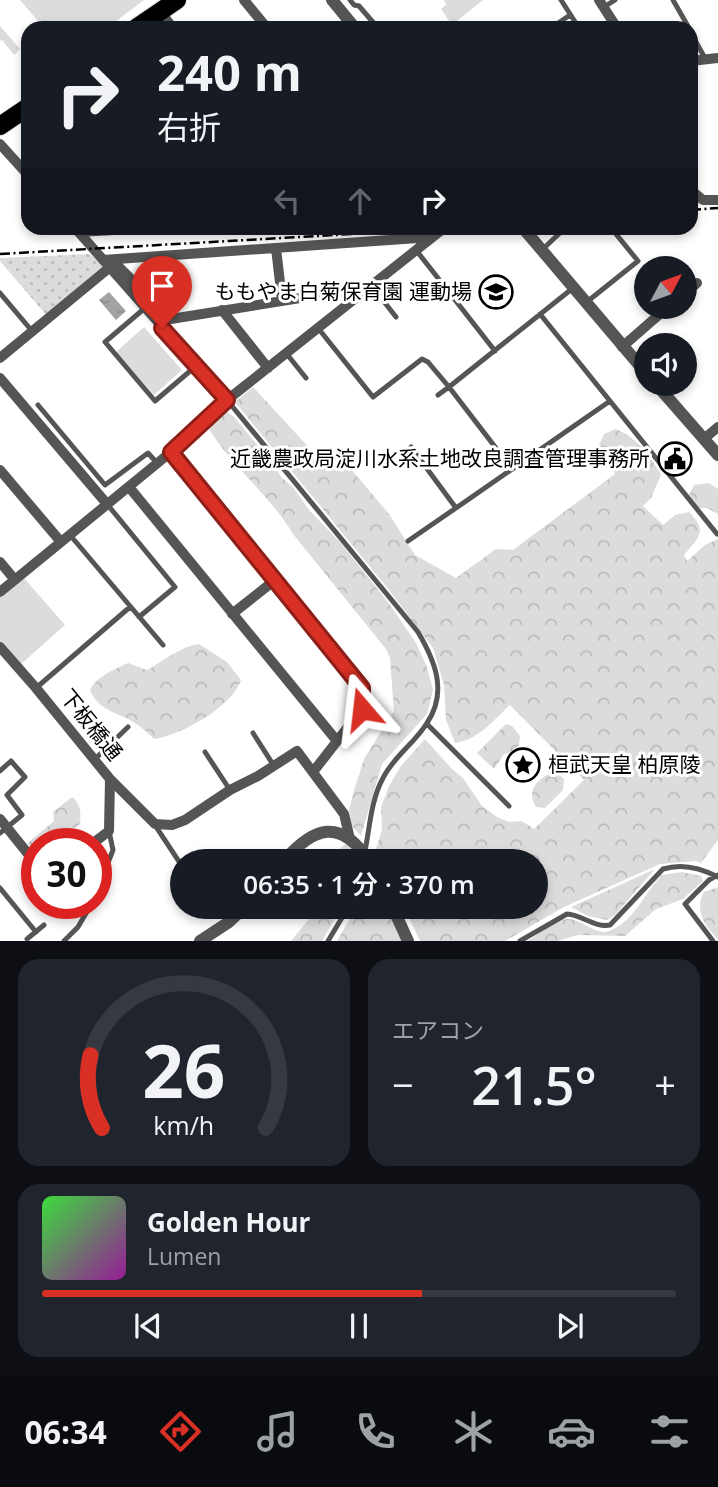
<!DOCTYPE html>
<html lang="ja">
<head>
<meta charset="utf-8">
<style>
	:root { --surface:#171b24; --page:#20242c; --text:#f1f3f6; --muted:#9ea1a6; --line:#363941; --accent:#d93025 }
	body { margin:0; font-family:"Open Sans","Noto Sans JP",sans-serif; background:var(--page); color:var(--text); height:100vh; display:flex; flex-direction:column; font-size:26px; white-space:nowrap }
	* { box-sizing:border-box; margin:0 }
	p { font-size:23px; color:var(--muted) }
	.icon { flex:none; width:38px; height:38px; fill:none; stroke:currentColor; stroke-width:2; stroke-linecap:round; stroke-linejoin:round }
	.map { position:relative; height:941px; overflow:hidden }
	.panel { display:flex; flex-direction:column; gap:18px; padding:18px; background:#0d0f14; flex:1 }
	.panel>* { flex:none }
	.hud { position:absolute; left:21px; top:21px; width:677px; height:214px; border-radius:21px; box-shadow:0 4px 10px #0003; background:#171b24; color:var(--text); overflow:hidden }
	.needle { width:46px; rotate:49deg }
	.buttons { position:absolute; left:634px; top:256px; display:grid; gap:14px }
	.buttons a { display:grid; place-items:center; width:63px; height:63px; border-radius:50%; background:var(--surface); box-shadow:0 4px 10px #0003; font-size:35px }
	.speed { position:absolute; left:21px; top:828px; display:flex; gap:14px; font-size:35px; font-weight:700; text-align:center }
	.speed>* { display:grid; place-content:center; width:91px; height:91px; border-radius:50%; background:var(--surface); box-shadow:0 4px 10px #0003; line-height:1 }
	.speed .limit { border:10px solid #d22; background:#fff; color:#111 }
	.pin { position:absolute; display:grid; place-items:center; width:60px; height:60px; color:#fff; margin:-72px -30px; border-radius:50% 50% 50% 0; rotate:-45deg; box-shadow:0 0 7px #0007 }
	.pin .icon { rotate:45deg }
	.me { position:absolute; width:77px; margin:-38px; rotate:343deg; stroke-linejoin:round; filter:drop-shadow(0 0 5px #0008) }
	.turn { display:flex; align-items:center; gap:24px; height:147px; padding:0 21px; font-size:32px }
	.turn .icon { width:91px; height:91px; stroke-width:2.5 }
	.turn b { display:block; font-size:49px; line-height:60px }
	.lanes { display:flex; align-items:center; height:66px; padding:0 21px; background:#0003; justify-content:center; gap:35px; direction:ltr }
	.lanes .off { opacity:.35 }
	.big { font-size:52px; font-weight:600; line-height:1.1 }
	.panel .widget { flex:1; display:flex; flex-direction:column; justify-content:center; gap:10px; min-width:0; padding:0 24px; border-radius:21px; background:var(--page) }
	.panel .dial { align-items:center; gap:0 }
	.dial svg { height:182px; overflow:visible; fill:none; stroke:var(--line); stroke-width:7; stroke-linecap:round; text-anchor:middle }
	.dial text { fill:var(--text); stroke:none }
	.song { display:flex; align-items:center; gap:21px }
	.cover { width:84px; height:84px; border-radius:10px; background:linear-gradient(135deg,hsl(120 70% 55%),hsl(300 70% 35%)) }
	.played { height:7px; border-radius:4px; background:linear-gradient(90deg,var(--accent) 60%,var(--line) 60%) }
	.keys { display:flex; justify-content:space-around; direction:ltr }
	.heat { display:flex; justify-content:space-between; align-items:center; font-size:38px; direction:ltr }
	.panel .tiles { flex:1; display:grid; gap:18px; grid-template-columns:1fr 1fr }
	.widget:last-child { grid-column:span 2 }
	.trip { position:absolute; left:170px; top:849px; width:378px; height:70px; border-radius:35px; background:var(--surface); box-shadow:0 4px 10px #0003; font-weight:600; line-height:70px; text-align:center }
	.tab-bar { display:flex; height:112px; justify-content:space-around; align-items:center; background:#090b0e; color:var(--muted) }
	.tab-bar .icon { width:49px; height:49px }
	.tab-bar .on { color:var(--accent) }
	.tab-bar b { font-size:32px; color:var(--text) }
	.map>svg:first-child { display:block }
	.grass { fill:#dcdcdc }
	.forest { fill:url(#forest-crowns) }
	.park { fill:url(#park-dots) }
	.water { fill:url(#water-ripples) }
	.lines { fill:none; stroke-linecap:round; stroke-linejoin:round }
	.trunk-casing { stroke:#dbdbdb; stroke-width:20 }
	.service { stroke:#555; stroke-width:5 }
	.minor { stroke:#555; stroke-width:10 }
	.tertiary { stroke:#555; stroke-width:12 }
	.trunk { stroke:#000; stroke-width:18 }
	.rail { stroke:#000; stroke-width:2.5; stroke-dasharray:10 3.5 2 3.5; stroke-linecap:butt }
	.route-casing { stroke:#8d1f18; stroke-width:18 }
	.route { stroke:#d93025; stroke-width:12 }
	.labels { text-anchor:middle; stroke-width:6; stroke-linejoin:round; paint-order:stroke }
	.poi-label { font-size:21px; fill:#000; stroke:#fff; text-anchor:end }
	.street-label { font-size:21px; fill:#000; stroke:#fff }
</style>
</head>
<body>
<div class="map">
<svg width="718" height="941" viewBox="0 0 718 941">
	<defs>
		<pattern id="forest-crowns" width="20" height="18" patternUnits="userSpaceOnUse" patternTransform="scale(1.75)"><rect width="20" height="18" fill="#dcdcdc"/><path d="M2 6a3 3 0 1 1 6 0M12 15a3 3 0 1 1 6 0" fill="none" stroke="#bbb"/></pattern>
		<pattern id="park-dots" width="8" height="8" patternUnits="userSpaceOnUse" patternTransform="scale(1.75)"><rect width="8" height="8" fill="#dcdcdc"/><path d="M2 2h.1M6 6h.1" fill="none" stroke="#bbb" stroke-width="1.8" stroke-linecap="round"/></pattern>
		<pattern id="water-ripples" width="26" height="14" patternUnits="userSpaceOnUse" patternTransform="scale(1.75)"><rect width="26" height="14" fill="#a3a3a3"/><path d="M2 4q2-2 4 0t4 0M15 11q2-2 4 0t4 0" fill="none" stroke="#8b8b8b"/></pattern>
	</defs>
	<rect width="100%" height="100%" fill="#fff"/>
	<path class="grass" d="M20 0H144L107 28H44Z
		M444 0H483L452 25 441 9 446 5Z
		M0 26 20 49 14 55 2 40 0 41Z
		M144 327 182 370 154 395 116 352Z
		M23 577 65 625 20 665 0 642V597Z"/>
	<path class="forest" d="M253 387 328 468 341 466 350 468 389 514 415 555 456 578 496 549 513 550 615 474 599 445 604 434 616 429C638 439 650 455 661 475L651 498 643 506 663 525 675 515 689 512C709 532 698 538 684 555L687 561 705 545 718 539V840L701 863 696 861 660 864 564 907 505 941H420L404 907 536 906V861H380L375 852 382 830 381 807 389 786 401 766 425 739 452 769 463 778 482 806 497 817 509 822 522 821 534 829 584 780 510 705C494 720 478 740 455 743L446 720 444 685 433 648 389 590 235 402Z
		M225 410 235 418 272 463 282 478 293 487 309 510 340 542 388 602 416 643 427 667 433 690 427 714 382 764 361 836 351 825 349 810 353 794 364 759 394 711 390 658 386 649 293 534C270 495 232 467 209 429L214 419Z
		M709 483 718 489V514L707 508H698L689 495 694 485Z
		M199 644 227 662 241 680C232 707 181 735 154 739 146 731 137 723 126 718 110 711 99 708 90 691 96 676 114 670 128 663L147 670C164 661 179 647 199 644Z
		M506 724 512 726 520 736 519 745 512 752 504 754 494 769 477 753Z
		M549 774H558L564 779 563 790 545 808 536 807C527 793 534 781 549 774Z
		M72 797C81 804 81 813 80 824L51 843 37 844 35 856 28 843 54 821 53 812Z
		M346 844 360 858 359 861H339L341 847Z
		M655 869 616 914 607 920 588 916 571 907Z
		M682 872 701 876 703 881 683 899 656 909 625 936 578 935 558 941H528C539 934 554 920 567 919 582 918 595 936 609 931 633 923 645 892 662 875Z
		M718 887V939C704 926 694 909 704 892Z
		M357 906 387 907 403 941H337Z
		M319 907H342L322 941H291Z"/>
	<path class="park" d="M90 254 102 265 103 269 47 316 0 261V258Z"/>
	<path class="water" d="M109 292 126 311 116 320 99 300Z"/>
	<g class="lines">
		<defs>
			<path id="trunk" d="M136 28 177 0
				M0 126 28 107"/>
		</defs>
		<use href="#trunk" class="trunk-casing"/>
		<path class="service" d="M350 0 354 5 359 6 378 28
			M561 0 579 28
			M673 0 689 28
			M604 7 615 0
			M551 28 570 15
			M691 33 706 60
			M543 249 565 228H611L638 261 588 301
			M416 250 495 351
			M371 285 396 317
			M0 293 32 331
			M145 308 105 342 155 401 196 366
			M540 314 717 534
			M318 328 373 397 422 359 428 362 449 387 573 288
			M286 353 306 378
			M438 395 449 387 512 469
			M227 400 418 632C435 661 448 692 427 723 415 743 394 756 383 778 371 800 370 826 365 851
			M38 405 105 485 148 453 157 463
			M411 447 456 508 610 401
			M107 504 175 587 139 617
			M70 535 163 645
			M408 541 456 508
			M36 688 130 607
			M427 724 509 806
			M253 733 274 766
			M205 752 230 790
			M95 759 128 727
			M0 771 11 761 25 777 7 795 22 815 0 833
			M155 825 182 866
			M0 888 36 932
			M96 893 113 850 109 831
			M27 939 44 925
			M64 941 78 927 92 903
			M328 941 349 906
			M520 941 567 914C582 915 595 928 610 925L663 869C682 863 701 868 718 877
			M713 941 685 904 709 880 718 875"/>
		<path class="minor" d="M244 0 267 28
			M599 0 617 28
			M159 10 173 28
			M691 61 718 58
			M0 144 28 175
			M691 190 703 200H718
			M75 228 227 400
			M79 232 150 228
			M276 248 282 300
			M103 260 432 237
			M112 260 171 319 350 290H365
			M684 294 697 283
			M222 310 268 368
			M622 347 669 306
			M0 358 109 268
			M0 378 107 504
			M705 438 718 427
			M171 452 362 688V709L313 772
			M0 470 61 542
			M129 487 337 741
			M0 562 15 580
			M0 592 171 452 227 400 444 228
			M232 614 275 580
			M0 647 36 688 110 779 155 824 172 825 185 820 230 790 258 776 297 751 344 814 350 839
			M0 819 37 865
			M92 844 109 831 110 779"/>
		<path class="tertiary" d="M332 0 355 28
			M523 228 646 373
			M655 383 718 455
			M284 861C314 826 341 818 369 861
			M392 906 408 941
			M200 941 229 922 246 906"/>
		<use href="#trunk" class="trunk"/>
		<path class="rail" d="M691 210 718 208
			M0 254 458 228"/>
	</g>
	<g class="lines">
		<defs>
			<path id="route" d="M162 328 227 400 171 452 362 688V709"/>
		</defs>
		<use href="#route" class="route-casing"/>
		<use href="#route" class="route"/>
	</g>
	<defs>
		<symbol id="school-ring" viewBox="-11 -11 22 22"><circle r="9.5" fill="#fff" stroke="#000" stroke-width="1.5"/><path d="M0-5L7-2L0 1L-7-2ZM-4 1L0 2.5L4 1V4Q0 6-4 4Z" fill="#000"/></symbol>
		<symbol id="civic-ring" viewBox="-11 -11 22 22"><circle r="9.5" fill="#fff" stroke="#000" stroke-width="1.5"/><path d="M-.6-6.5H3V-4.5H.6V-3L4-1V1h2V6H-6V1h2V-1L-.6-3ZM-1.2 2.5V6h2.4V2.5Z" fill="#000"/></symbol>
		<symbol id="sight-ring" viewBox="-11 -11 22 22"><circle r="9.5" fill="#fff" stroke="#000" stroke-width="1.5"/><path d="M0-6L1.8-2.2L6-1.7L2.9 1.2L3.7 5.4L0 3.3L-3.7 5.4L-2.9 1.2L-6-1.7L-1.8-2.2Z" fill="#000"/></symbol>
	</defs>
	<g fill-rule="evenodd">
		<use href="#school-ring" x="477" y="273" width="38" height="38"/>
		<use href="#civic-ring" x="656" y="440" width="38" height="38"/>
		<use href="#sight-ring" x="504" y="746" width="38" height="38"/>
	</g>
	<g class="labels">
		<g class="poi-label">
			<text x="472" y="299">ももやま白菊保育園 運動場</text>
			<text x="650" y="466">近畿農政局淀川水系土地改良調査管理事務所</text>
			<text x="548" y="772" text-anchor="start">桓武天皇 柏原陵</text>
		</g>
		<g class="street-label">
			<text transform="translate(91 725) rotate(51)" y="7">下板橋通</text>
		</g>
	</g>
</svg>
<div class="buttons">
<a><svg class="needle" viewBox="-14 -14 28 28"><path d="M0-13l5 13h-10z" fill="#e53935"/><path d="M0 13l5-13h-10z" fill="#9ea1a6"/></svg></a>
<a><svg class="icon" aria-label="sound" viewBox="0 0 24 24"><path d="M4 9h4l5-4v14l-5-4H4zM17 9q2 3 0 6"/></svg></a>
</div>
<div class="speed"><div class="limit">30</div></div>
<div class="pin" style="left:162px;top:328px;background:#d93025"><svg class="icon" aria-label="arrive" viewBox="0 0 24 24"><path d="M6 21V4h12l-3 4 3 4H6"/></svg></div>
<svg class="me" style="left:362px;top:709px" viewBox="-20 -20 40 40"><path d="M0-17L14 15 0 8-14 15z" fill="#d93025" stroke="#fff" stroke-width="4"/></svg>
<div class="trip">06:35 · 1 分 · 370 m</div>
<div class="hud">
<div class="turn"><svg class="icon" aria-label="right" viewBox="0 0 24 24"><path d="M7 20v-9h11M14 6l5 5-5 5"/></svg><div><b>240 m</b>右折</div></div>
<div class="lanes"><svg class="icon off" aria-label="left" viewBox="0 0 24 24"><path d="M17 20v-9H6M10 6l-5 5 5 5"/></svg><svg class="icon off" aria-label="ahead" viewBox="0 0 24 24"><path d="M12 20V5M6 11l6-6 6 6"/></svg><svg class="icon" aria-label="right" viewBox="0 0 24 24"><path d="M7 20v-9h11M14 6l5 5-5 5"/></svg></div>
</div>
</div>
<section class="panel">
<div class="tiles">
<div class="widget dial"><svg viewBox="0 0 100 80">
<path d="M14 69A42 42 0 1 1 86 69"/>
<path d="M14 69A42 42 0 0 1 9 37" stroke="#d93025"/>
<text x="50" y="56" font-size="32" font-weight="700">26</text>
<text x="50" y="72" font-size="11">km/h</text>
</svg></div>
<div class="widget"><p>エアコン</p>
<div class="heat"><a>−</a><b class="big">21.5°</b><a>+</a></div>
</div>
<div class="widget">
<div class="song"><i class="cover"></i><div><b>Golden Hour</b><p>Lumen</p></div></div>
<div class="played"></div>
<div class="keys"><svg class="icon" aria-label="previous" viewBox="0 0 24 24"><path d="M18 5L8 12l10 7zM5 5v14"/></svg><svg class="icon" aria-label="pause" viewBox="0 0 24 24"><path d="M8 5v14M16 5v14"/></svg><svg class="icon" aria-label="next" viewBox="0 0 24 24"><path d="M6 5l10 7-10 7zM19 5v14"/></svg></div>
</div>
</div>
</section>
<nav class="tab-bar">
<b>06:34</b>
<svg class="icon on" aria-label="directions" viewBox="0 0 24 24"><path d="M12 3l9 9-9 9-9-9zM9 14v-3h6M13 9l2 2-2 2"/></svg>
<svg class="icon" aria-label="music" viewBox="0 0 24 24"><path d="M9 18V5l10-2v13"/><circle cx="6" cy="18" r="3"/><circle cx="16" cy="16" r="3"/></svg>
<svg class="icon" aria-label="phone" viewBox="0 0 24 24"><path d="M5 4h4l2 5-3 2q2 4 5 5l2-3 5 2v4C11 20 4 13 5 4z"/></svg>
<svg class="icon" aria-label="climate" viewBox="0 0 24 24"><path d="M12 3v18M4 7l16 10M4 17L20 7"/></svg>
<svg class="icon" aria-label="car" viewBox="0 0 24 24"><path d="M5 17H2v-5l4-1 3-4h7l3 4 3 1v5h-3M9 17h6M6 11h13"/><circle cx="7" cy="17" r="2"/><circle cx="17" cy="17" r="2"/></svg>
<svg class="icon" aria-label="filters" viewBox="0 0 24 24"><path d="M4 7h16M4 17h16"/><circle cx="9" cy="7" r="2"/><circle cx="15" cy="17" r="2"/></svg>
</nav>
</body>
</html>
